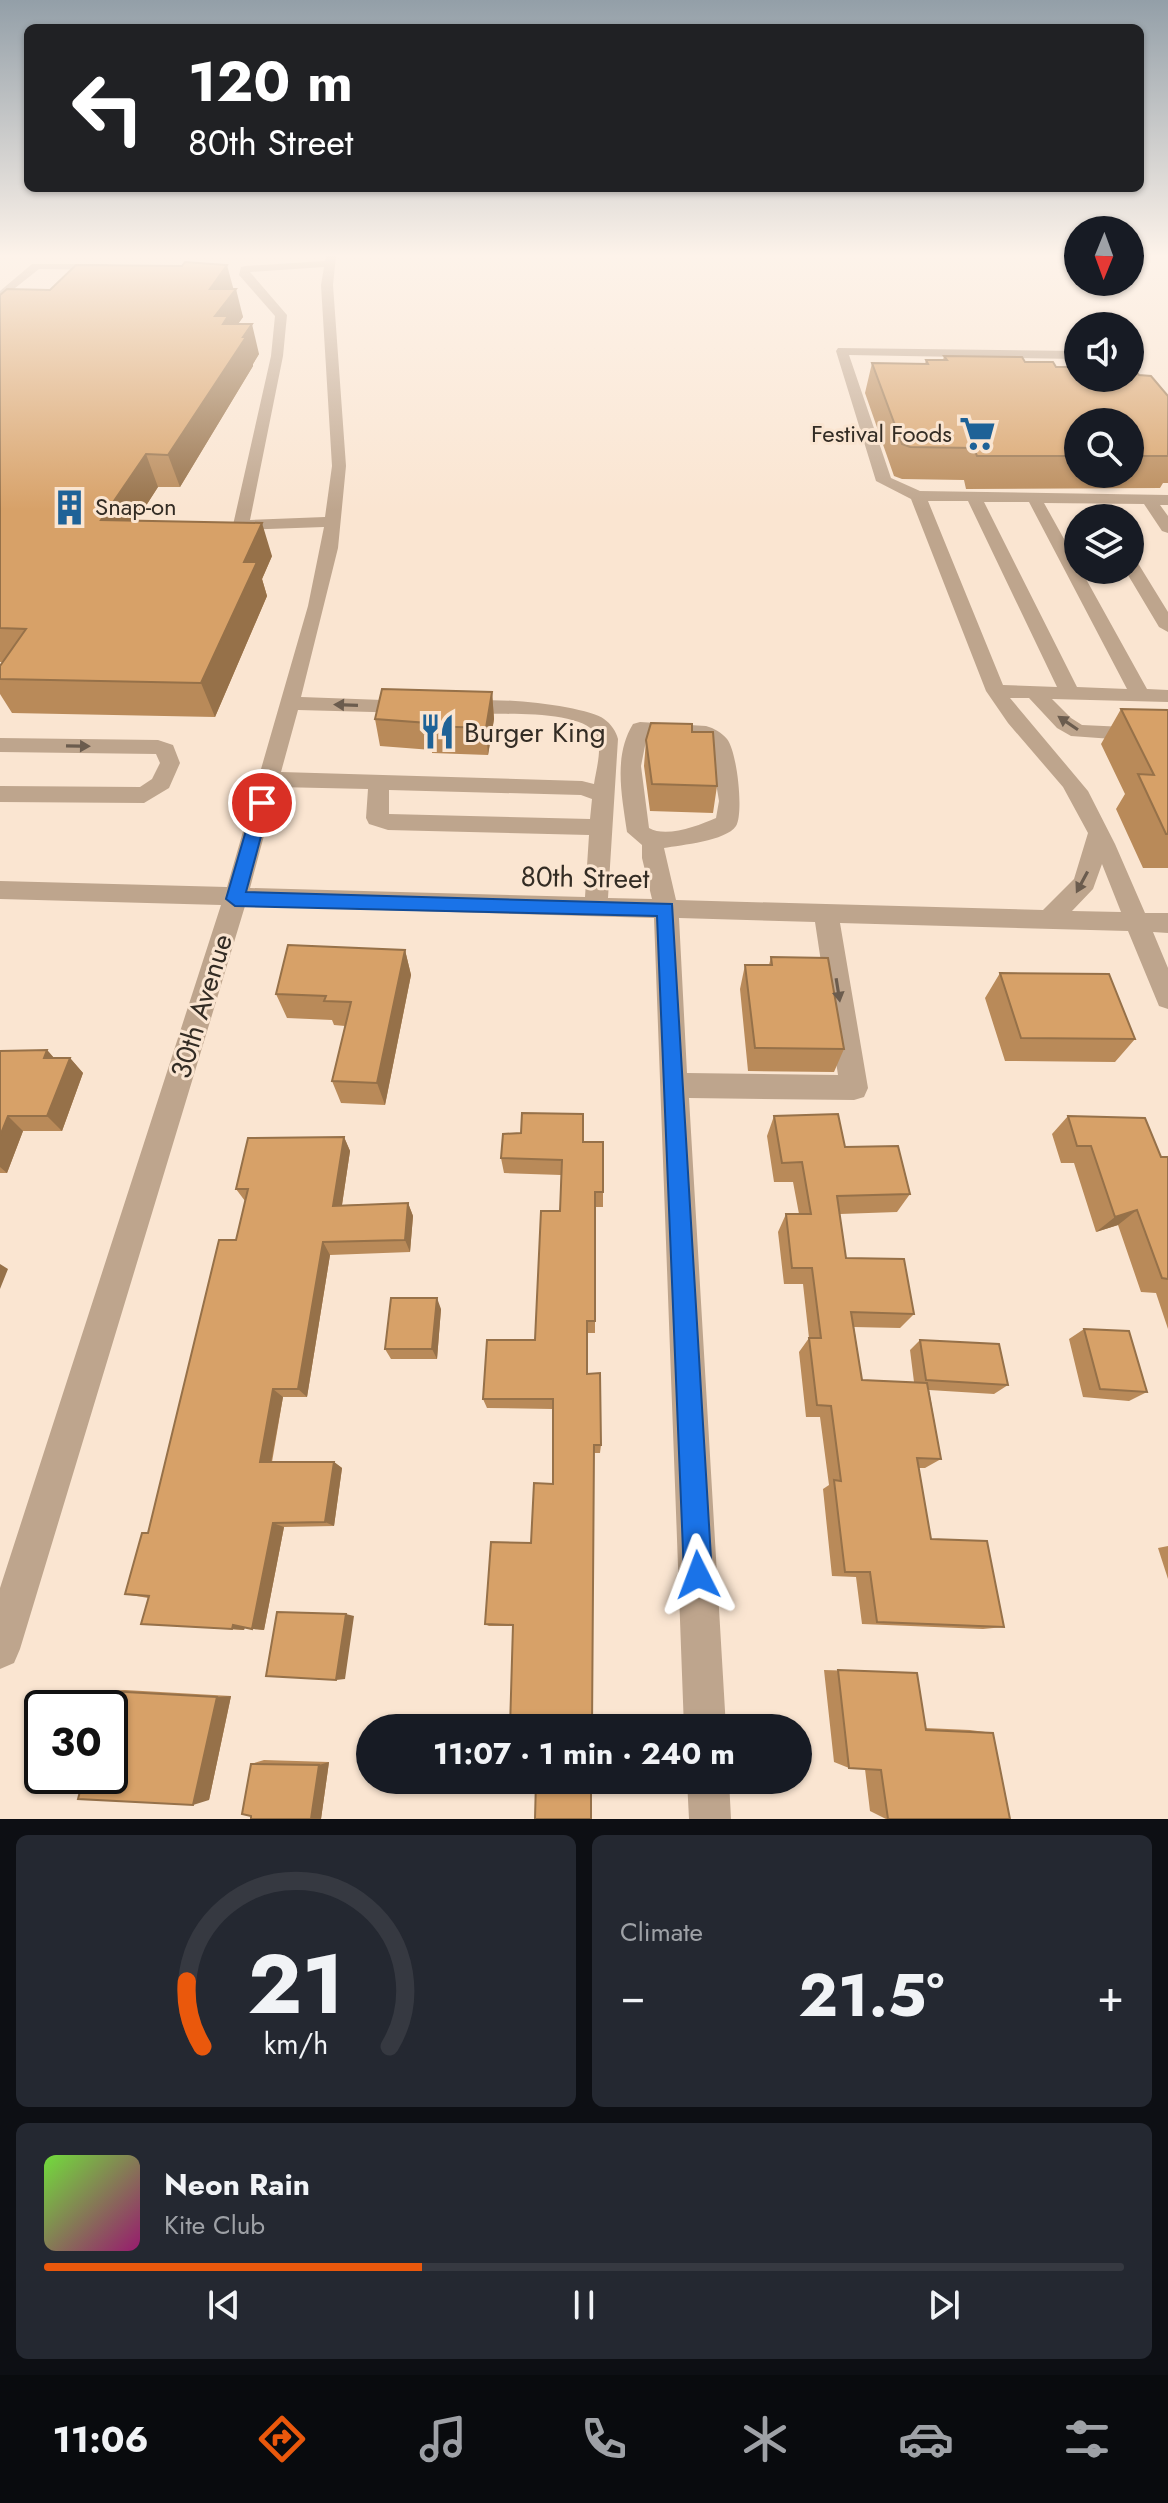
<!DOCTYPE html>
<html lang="en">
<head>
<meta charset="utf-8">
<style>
	:root { --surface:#171b24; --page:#242831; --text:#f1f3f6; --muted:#9ea1a6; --line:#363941; --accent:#ea580c }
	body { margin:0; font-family:Jost,sans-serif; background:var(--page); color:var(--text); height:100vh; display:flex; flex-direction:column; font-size:30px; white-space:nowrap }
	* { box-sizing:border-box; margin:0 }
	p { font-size:26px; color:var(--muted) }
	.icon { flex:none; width:44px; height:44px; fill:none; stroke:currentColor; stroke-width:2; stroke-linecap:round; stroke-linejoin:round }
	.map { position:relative; height:1819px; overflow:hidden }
	.drawer { display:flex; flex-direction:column; gap:16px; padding:16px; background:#0d0f14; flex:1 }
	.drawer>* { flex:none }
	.banner { position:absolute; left:24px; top:24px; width:1120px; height:168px; border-radius:12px; box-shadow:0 2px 6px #0004; background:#202124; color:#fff; overflow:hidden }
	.needle { width:52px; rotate:181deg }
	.fabs { position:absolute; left:1064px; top:216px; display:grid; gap:16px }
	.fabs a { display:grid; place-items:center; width:80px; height:80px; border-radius:50%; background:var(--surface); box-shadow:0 2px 6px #0004; font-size:40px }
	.speed { position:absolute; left:24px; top:1690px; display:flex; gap:16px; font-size:40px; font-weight:700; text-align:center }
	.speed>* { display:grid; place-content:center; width:104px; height:104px; border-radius:50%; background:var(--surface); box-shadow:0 2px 6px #0004; line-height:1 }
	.speed .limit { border:4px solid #111; border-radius:12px; background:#fff; color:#111 }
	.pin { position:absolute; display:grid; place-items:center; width:68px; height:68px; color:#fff; margin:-34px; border:4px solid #fff; border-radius:50%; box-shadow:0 2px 8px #0007 }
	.me { position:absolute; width:88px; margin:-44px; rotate:357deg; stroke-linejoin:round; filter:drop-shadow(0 0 6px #0008) }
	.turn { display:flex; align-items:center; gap:28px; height:168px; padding:0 32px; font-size:36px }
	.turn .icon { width:104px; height:104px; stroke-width:2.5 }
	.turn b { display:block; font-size:56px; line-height:68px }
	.big { font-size:60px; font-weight:700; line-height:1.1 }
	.drawer .widget { flex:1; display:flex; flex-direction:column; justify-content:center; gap:12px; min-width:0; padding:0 28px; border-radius:12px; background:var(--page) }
	.drawer .dial { align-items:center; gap:0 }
	.dial svg { height:208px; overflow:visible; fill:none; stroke:var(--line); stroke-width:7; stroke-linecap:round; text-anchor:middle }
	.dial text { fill:var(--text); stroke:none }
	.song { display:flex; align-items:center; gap:24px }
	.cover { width:96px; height:96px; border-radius:12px; background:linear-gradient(135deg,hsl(100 70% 55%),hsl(320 70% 35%)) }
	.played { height:8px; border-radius:4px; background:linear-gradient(90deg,var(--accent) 35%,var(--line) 35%) }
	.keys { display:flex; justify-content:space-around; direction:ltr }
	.heat { display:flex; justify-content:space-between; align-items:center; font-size:44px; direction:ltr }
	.drawer .tiles { flex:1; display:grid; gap:16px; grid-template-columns:1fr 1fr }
	.widget:last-child { grid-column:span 2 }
	.trip { position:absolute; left:356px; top:1714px; width:456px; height:80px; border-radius:40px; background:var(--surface); box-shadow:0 2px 6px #0004; font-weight:700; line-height:80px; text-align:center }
	.tab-bar { display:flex; height:128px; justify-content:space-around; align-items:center; background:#090b0e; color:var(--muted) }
	.tab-bar .icon { width:56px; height:56px }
	.tab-bar .active { color:var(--accent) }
	.tab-bar b { font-size:36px; color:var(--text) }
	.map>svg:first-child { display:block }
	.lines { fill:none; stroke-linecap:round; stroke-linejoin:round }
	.minor { fill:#bea58d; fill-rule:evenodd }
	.wall { fill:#b98a59; fill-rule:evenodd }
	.shaded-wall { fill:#967149 }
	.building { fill:#d7a168; stroke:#967149; stroke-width:2 }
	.oneway { fill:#6b5c4e }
	.route { fill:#1a73e8; stroke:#114b97; stroke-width:2 }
	.labels { text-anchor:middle; stroke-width:6; stroke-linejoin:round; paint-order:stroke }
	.far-poi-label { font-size:24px; fill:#332c24; stroke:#fae5d1; text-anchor:end }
	.poi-label { font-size:28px; fill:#332c24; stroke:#fae5d1; text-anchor:start }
	.street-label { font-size:28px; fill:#332c24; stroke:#fae5d1 }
</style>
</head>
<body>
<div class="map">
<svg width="1168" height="1819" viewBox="0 0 1168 1819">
	<rect width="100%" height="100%" fill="#fae5d1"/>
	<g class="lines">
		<path class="minor" d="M326 256H336L333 285 346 466 338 548 301 697 410 701 420 707 410 713 298 710 281 772 582 781 594 784C596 770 603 747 596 734 580 708 490 715 462 714L452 708C466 691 585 705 604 719 611 724 616 731 618 739L608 898 652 899 642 858V845L627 832C622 796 613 757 633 724L640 722 706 726C714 728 722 733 727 739 737 751 744 813 736 826 726 841 681 845 664 848L676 900 1043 910 1074 879 1088 833 1063 787 1008 723 986 691 911 499 876 481 836 351 838 348 1078 351V359L849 355 891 478 920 491 1168 495V505H1160L1168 516V533L1162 531 1144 504 1044 503 1078 564V570H1081L1147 689 1168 690V702L1052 699 1071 718 1082 725 1168 729V743L1071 736 1057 728 1029 698H1010L1088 791 1115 844 1145 913H1168V933L1153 932 1168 968V1009L1159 1006 1128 931 840 923 868 1088 864 1097 854 1100 689 1098 726 1728H684L654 918 245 906 20 1649 14 1663 0 1669V1588L221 905 0 899V881L227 887 308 606 324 527 241 530 233 525 271 356 275 316 239 275 241 267 245 266 325 261ZM324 267 321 285 332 466 325 517 250 520 283 356 287 315 250 272ZM928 501H968L1057 687 1003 685ZM984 502H1029L1127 689 1077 687ZM647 736 701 739 710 747 719 801 716 818C698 826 666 838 649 828L641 766ZM277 787 368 789 366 818 369 824 388 830 589 835 585 897 250 888ZM389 790 581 795 592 799 590 819 389 814ZM1102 864 1121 912 1072 911 1093 889ZM679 918 815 922 838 1075 687 1073Z
			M32 264H107L112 267 107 270 39 269 0 300V291Z
			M1130 559 1136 560 1168 612V632L1159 627 1125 570H1130Z
			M0 738 158 740 173 745 180 763 169 788 144 803 0 802V786L140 787 152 779 160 763 156 754 0 752Z
			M687 1780H729L731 1819H689Z"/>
	</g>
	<path class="wall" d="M233 289 243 317 238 324 259 354 253 364V366L180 487H158L136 521 272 556 262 579 267 596 215 717 12 713 0 694V666L2 662H0V295Z
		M944 356 1025 362 1056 367 1139 375 1168 396V483H1163L1160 488 966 489 964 480 902 479 894 476 865 393 872 363 925 364 926 360H943ZM1078 422H1130V474H1078Z
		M492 692 494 719 488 755 432 753V750L380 746 375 719Z
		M1121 709 1168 710V868H1143L1116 809 1125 794 1101 744Z
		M692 732 717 786 713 813 650 811 644 766 646 740Z
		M405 950 411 975 385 1105 341 1103 332 1081 345 1026 334 1025 332 1020 287 1018 276 994Z
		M771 957 844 1049 834 1072 748 1071 740 989 745 965H769Z
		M1000 973 1135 1039 1115 1062 1005 1061 985 998Z
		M47 1050 54 1058H70L83 1073 62 1131H23L7 1173H0V1051Z
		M774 1116 845 1147 910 1194 897 1212 840 1214 846 1258 914 1314 900 1328 854 1327 862 1380 914 1382 910 1350 920 1340 1008 1385 994 1394 929 1390 941 1459 925 1468H919L931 1539 1004 1627 983 1629 862 1624 856 1577 832 1576 823 1489 829 1485 820 1417H806L799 1352 809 1338 803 1284H784L778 1232 786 1214H799L793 1182H774L767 1136Z
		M1068 1116 1161 1157H1168V1329L1156 1293 1141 1292 1118 1225 1096 1232 1074 1163H1061L1052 1134Z
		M344 1137 350 1151 342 1205 408 1203 413 1216 410 1252 330 1255 307 1397H283L272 1462H334L342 1468 334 1526 284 1527 264 1630 245 1627 244 1630 141 1624 148 1598 125 1594 148 1533 236 1240 245 1201 236 1189Z
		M583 1142 603 1192V1207H595V1333H587V1374L601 1445 600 1453H594L513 1626H489L485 1624 531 1543 553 1484V1409L487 1408 483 1399 535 1340 560 1211 561 1175 504 1173 501 1158Z
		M441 1309 437 1359H391L385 1349Z
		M1084 1329 1147 1392 1129 1401 1083 1397 1069 1339Z
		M1168 1546V1579L1158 1548Z
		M824 1670 917 1673 925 1728 970 1730 993 1733 1010 1819H886L870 1811 865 1769 849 1768 834 1762Z
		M125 1690 231 1696 209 1800 107 1691Z
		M264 1760 329 1762 321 1819H251V1764Z"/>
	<path class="shaded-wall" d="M227 265 234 291 236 289 243 317 223 345 210 289Z
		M252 324 259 354 253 364V366L180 487 168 455Z
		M146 454 158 487 115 554 101 520Z
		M262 523 272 556 262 579 267 596 215 717 201 683 244 562Z
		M492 692 494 719 488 755 486 728Z
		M405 950 411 975 385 1105 377 1083Z
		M47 1050 61 1066 44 1058Z
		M70 1058 83 1073 62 1131 47 1116Z
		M8 1116 23 1131 7 1173 0 1167V1136Z
		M344 1137 350 1151 340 1218 333 1206Z
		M408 1203 413 1216 410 1252 405 1240Z
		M1137 1210 1118 1225 1096 1232 1115 1217Z
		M323 1242 330 1255 307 1397 298 1389Z
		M0 1264 8 1269 0 1289Z
		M437 1298 441 1309 437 1359 432 1349Z
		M273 1389 283 1397 270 1468 260 1462Z
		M334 1462 342 1468 334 1526 325 1522Z
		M273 1523 284 1527 264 1630 252 1629Z
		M346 1614 354 1616 345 1679 336 1680Z
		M233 1625 245 1627 244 1630 232 1629Z
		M231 1696 209 1800 193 1805 217 1697Z
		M329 1762 321 1819H311L319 1765Z"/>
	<path class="building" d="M185 262 227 265 210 289H236L215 316H228L223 324H252L243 337H246L168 455 146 454 101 520 262 523 244 562H257L201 683 0 679V666L26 629 0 628V295L7 289 50 290 76 265 182 266Z
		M944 356 1022 357 1025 362H1053L1056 367H1078V378H1130V368H1133L1139 375 1151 376 1168 396V456H1130V422H1078V456H977L974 448 910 447 902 444 872 363 928 364 926 360H947Z
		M382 689 492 692 486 728 428 726V723L375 719Z
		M1121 709 1168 710V834H1166L1138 774 1154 775Z
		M651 723 692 724V732H713L717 786 652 784 646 740Z
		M288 945 405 950 377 1083 332 1081 351 1002 324 1001 326 996 276 994Z
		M771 957 828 958 844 1049 755 1048 745 965H772Z
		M1000 973 1109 974 1135 1039 1021 1038Z
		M47 1050 44 1058H70L47 1116H8L0 1136V1051Z
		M522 1113 583 1114V1142H603V1192H595V1321H587V1374L600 1373 601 1445H594L592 1728H510L513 1625 485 1624 491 1542 531 1543 534 1483 553 1484V1399H483L487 1340H535L541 1211H560L562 1160 501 1158 503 1134 521 1133Z
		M838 1114 845 1147 898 1146 910 1194 837 1196 846 1258 904 1259 914 1314 851 1312 862 1380 927 1383 941 1459 917 1458 931 1539 987 1541 1004 1627 877 1622 870 1572H845L834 1480 841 1481 831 1406 817 1405 809 1338H821L812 1268H792L786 1214H811L802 1162 782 1163 774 1116Z
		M1068 1116 1145 1118 1161 1157H1168V1279L1162 1278 1137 1210 1115 1217 1091 1146H1077Z
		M344 1137 333 1206 408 1203 405 1240 323 1242 298 1389H273L260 1462H334L325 1522 273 1523 252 1629 233 1625 232 1629 141 1624 149 1596 125 1594 142 1533H148L219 1240H236L248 1189H236L248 1138Z
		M391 1298H437L432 1349H385Z
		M1084 1329 1129 1331 1147 1392 1100 1389Z
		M920 1340 999 1344 1008 1385 926 1380Z
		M277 1612 346 1614 336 1680 266 1676Z
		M838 1670 917 1673 926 1730 993 1733 1010 1819H888L881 1770 849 1768Z
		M107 1691 217 1697 193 1805 78 1799 84 1776H110V1708H103Z
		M251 1764 319 1765 311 1819H251V1816L242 1814Z
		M536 1780H591V1819H535Z"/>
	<defs><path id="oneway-solid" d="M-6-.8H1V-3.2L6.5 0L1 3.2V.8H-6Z" transform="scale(2)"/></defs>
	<g class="oneway">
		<use href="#oneway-solid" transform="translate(346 705) rotate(-178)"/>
		<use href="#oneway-solid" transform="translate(1068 723) rotate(-146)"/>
		<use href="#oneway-solid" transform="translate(78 746) rotate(1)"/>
		<use href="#oneway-solid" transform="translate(1082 882) rotate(118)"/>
		<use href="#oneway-solid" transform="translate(838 990) rotate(81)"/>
	</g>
	<linearGradient id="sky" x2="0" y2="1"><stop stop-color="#939fa8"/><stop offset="0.5" stop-color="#fdf3ea"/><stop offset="1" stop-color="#fdf3ea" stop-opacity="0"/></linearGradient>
	<rect width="1168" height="511" fill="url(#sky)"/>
	<path class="route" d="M262 797 270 803 246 892 672 904 712 1575 708 1585 698 1589 688 1585 684 1575 657 916 235 906 226 899 254 803Z"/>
	<defs>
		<symbol id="supermarket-bare" viewBox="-9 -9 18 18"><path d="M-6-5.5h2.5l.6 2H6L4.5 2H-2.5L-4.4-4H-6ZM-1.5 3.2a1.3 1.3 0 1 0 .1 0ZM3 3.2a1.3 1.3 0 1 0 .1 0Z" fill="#1e6297" stroke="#fae5d1" stroke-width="2.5" paint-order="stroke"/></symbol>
		<symbol id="building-bare" viewBox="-9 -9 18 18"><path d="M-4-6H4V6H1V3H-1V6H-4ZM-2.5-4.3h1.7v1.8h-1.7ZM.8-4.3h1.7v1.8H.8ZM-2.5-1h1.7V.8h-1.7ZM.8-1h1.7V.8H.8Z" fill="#1e6297" stroke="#fae5d1" stroke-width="2.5" paint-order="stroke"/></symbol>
		<symbol id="restaurant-bare" viewBox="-9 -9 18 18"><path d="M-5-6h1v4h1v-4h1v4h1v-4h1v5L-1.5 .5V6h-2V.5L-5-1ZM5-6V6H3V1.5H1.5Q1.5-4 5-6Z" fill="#1e6297" stroke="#fae5d1" stroke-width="2.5" paint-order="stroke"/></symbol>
	</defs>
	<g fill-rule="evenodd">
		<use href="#supermarket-bare" x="952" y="408" width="51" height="51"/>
		<use href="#building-bare" x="44" y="482" width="51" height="51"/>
		<use href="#restaurant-bare" x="412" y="706" width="51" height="51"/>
	</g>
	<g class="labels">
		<g class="far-poi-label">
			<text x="952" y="442">Festival Foods</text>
			<text x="95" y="515" text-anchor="start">Snap-on</text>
		</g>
		<g class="poi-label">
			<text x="464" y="742">Burger King</text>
		</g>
		<g class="street-label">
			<text transform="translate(585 877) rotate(1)" y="10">80th Street</text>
			<text transform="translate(201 1006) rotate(-73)" y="10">30th Avenue</text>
		</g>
	</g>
</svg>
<div class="fabs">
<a><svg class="needle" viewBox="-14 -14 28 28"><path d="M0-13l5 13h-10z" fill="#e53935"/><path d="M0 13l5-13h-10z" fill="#9ea1a6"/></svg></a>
<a><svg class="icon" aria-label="sound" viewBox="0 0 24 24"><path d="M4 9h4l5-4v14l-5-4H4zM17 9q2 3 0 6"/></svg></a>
<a><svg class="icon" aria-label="search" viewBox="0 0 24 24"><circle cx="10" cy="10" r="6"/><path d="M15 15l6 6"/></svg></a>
<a><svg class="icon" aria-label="layers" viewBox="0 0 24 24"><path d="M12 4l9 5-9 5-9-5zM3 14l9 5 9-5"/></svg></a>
</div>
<div class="speed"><div class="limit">30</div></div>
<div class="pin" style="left:262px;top:803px;background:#d93025"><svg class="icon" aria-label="arrive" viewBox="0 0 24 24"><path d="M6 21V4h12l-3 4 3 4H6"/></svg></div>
<svg class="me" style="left:698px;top:1575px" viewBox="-20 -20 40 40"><path d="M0-17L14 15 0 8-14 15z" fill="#1a73e8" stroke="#fff" stroke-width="4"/></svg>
<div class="trip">11:07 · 1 min · 240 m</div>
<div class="banner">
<div class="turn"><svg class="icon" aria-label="left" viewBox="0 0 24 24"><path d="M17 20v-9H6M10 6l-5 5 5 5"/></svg><div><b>120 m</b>80th Street</div></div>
</div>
</div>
<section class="drawer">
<div class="tiles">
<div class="widget dial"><svg viewBox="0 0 100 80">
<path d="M14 69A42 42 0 1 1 86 69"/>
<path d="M14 69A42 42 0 0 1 8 44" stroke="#ea580c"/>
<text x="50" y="56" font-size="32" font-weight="700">21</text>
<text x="50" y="72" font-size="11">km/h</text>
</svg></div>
<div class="widget"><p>Climate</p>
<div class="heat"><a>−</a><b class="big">21.5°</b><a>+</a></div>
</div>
<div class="widget">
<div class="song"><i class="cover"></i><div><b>Neon Rain</b><p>Kite Club</p></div></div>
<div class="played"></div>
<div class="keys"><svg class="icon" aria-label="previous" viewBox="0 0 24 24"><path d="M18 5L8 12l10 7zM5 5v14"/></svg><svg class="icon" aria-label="pause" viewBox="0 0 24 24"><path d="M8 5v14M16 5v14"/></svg><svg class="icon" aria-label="next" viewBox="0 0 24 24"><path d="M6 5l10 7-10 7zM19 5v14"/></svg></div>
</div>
</div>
</section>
<nav class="tab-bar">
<b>11:06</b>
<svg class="icon active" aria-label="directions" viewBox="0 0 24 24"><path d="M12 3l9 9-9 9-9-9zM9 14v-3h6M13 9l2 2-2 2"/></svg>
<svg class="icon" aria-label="music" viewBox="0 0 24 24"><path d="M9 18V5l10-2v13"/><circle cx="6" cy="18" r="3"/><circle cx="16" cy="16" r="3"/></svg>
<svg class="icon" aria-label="phone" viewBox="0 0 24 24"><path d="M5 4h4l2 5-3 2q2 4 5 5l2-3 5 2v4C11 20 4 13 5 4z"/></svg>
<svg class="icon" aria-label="climate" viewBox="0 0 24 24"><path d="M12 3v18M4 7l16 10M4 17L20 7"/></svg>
<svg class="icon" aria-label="car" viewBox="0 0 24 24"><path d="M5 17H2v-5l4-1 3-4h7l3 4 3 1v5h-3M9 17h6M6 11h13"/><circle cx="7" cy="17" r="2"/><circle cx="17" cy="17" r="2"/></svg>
<svg class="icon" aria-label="filters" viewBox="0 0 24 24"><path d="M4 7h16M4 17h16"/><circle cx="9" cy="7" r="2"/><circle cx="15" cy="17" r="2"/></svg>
</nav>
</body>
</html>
